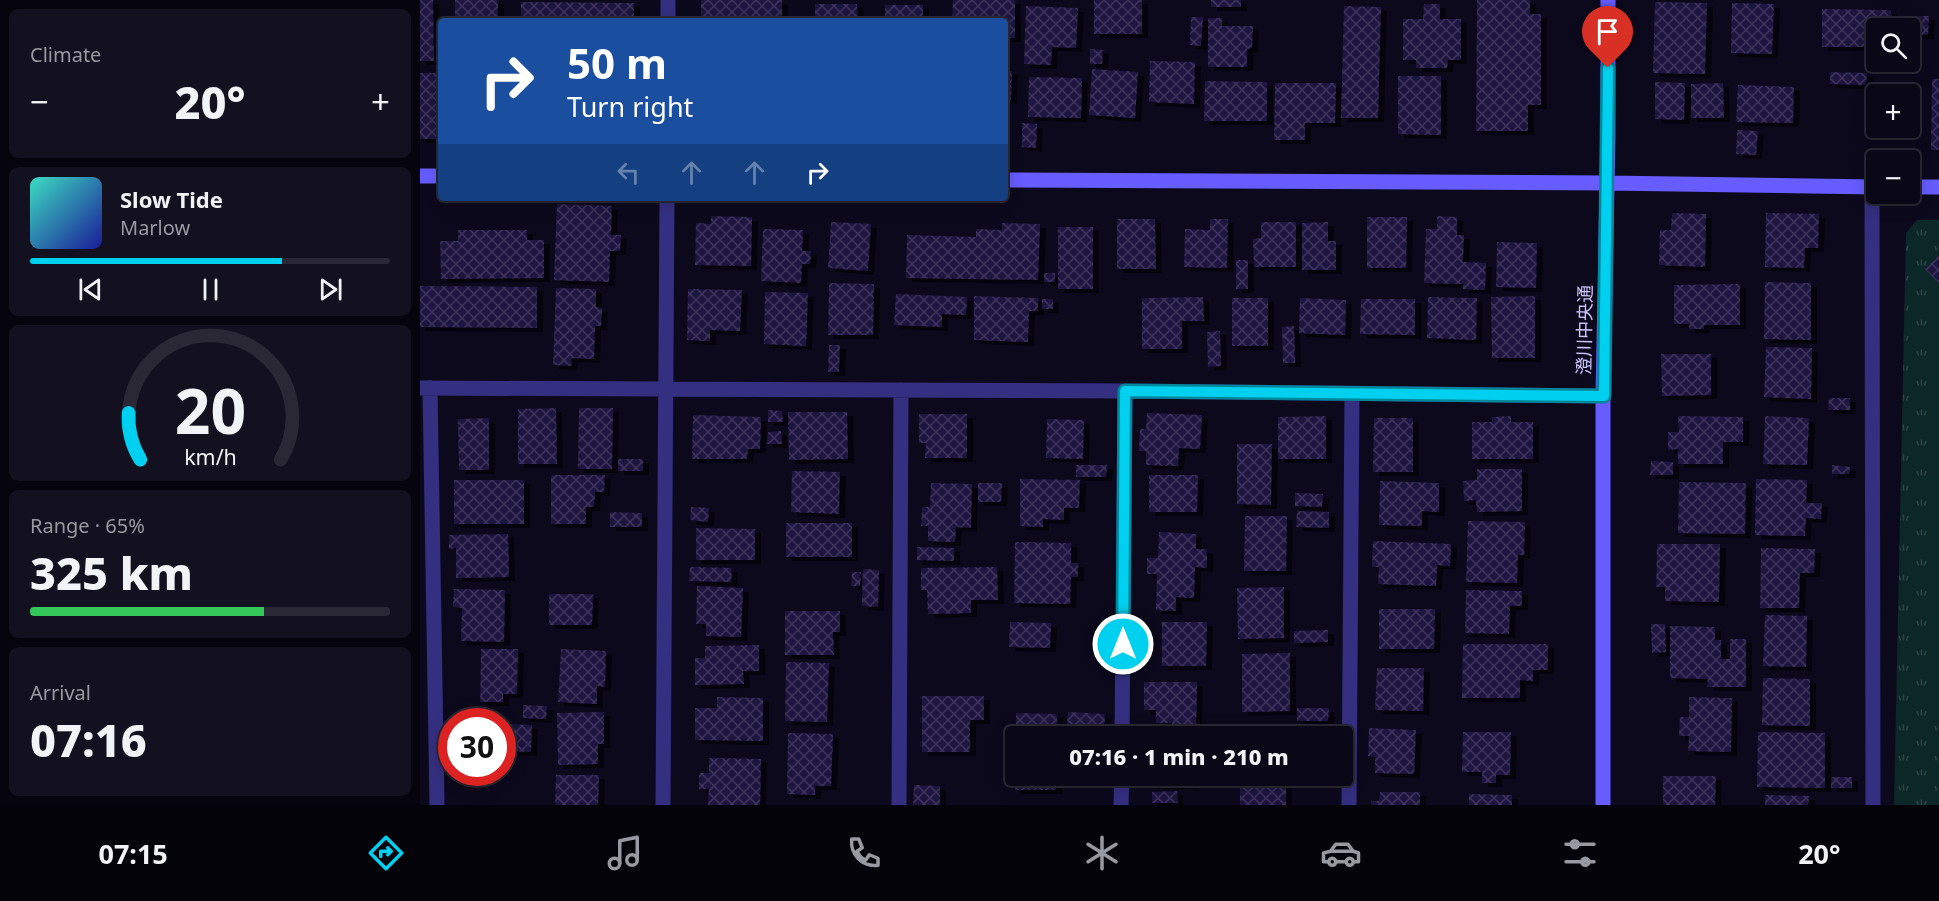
<!DOCTYPE html>
<html lang="en">
<head>
<meta charset="utf-8">
<style>
	:root { --surface:#0a0716; --page:#13101f; --text:#f1f3f6; --muted:#9999a1; --line:#2a2835; --accent:#00d0f0 }
	body { margin:0; font-family:"Noto Sans","Noto Sans JP",sans-serif; background:var(--page); color:var(--text); height:100vh; display:flex; flex-direction:column; font-size:22px; white-space:nowrap }
	* { box-sizing:border-box; margin:0 }
	p { font-size:20px; color:var(--muted) }
	.icon { flex:none; width:33px; height:33px; fill:none; stroke:currentColor; stroke-width:2; stroke-linecap:round; stroke-linejoin:round }
	.map { position:relative; flex:1; overflow:hidden }
	.details { display:flex; flex-direction:column; gap:9px; padding:9px; background:#06040c; width:420px }
	.details>* { flex:none }
	.hud { position:absolute; left:18px; top:18px; width:570px; height:183px; border-radius:6px; box-shadow:0 3px 15px #0003,0 0 0 2px var(--line); background:#1a4fa0; color:#fff; overflow:hidden }
	.buttons { position:absolute; left:1446px; top:18px; display:grid; gap:12px }
	.buttons a { display:grid; place-items:center; width:54px; height:54px; border-radius:6px; background:var(--surface); box-shadow:0 3px 15px #0003,0 0 0 2px var(--line); font-size:30px }
	.speed { position:absolute; left:18px; top:708px; display:flex; gap:12px; font-size:30px; font-weight:700; text-align:center }
	.speed>* { display:grid; place-content:center; width:78px; height:78px; border-radius:50%; background:var(--surface); box-shadow:0 3px 15px #0003,0 0 0 2px var(--line); line-height:1 }
	.speed .limit { border:9px solid #d22; background:#fff; color:#111 }
	.pin { position:absolute; display:grid; place-items:center; width:51px; height:51px; color:#fff; margin:-62px -26px; border-radius:50% 50% 50% 0; rotate:-45deg; box-shadow:0 0 6px #0007 }
	.pin .icon { rotate:45deg }
	.me { position:absolute; width:66px; margin:-33px; rotate:0deg; stroke-linejoin:round; filter:drop-shadow(0 0 4px #0008) }
	.turn { display:flex; align-items:center; gap:21px; height:126px; padding:0 30px; font-size:27px }
	.turn .icon { width:78px; height:78px; stroke-width:2.5 }
	.turn b { display:block; font-size:42px; line-height:51px }
	.lanes { display:flex; align-items:center; height:57px; padding:0 30px; background:#0003; justify-content:center; gap:30px; direction:ltr }
	.lanes .off { opacity:.35 }
	.big { font-size:45px; font-weight:800; line-height:1.1 }
	.details .widget { flex:1; display:flex; flex-direction:column; justify-content:center; gap:9px; min-width:0; padding:0 21px; border-radius:9px; background:var(--page) }
	.details .dial { align-items:center; gap:0 }
	.dial svg { height:156px; overflow:visible; fill:none; stroke:var(--line); stroke-width:7; stroke-linecap:round; text-anchor:middle }
	.dial text { fill:var(--text); stroke:none }
	.song { display:flex; align-items:center; gap:18px }
	.cover { width:72px; height:72px; border-radius:9px; background:linear-gradient(135deg,hsl(170 70% 55%),hsl(240 70% 35%)) }
	.played { height:6px; border-radius:3px; background:linear-gradient(90deg,var(--accent) 70%,var(--line) 70%) }
	.keys { display:flex; justify-content:space-around; direction:ltr }
	.heat { display:flex; justify-content:space-between; align-items:center; font-size:33px; direction:ltr }
	.charge { height:9px; border-radius:4px; background:linear-gradient(90deg,#34c759 65%,var(--line) 0) }
	.trip { position:absolute; left:585px; top:726px; width:348px; height:60px; border-radius:6px; background:var(--surface); box-shadow:0 3px 15px #0003,0 0 0 2px var(--line); font-weight:800; line-height:60px; text-align:center }
	.tab-bar { display:flex; height:96px; justify-content:space-around; align-items:center; background:#040309; color:var(--muted) }
	.tab-bar .icon { width:42px; height:42px }
	.tab-bar .current { color:var(--accent) }
	.tab-bar b { font-size:27px; color:var(--text) }
	main { display:flex; flex:1; min-height:0 }
	.map>svg:first-child { display:block }
	.grass { fill:url(#grass-tufts) }
	.garden { fill:#0c2727 }
	.building { fill:url(#building-cross-hatch); filter:url(#shadow) }
	.lines { fill:none; stroke-linecap:round; stroke-linejoin:round }
	.street { stroke:#352f81; stroke-width:15 }
	.secondary { stroke:#665cff; stroke-width:15 }
	.route-casing { stroke:#00879c; stroke-width:15 }
	.route { stroke:#00d0f0; stroke-width:10 }
	.labels { text-anchor:middle; stroke-width:6; stroke-linejoin:round; paint-order:stroke }
	.street-label { font-size:18px; fill:#cec5ff; stroke:#0d091d }
</style>
</head>
<body>
<main>
<section class="details">
<div class="widget"><p>Climate</p>
<div class="heat"><a>−</a><b class="big">20°</b><a>+</a></div>
</div>
<div class="widget">
<div class="song"><i class="cover"></i><div><b>Slow Tide</b><p>Marlow</p></div></div>
<div class="played"></div>
<div class="keys"><svg class="icon" aria-label="previous" viewBox="0 0 24 24"><path d="M18 5L8 12l10 7zM5 5v14"/></svg><svg class="icon" aria-label="pause" viewBox="0 0 24 24"><path d="M8 5v14M16 5v14"/></svg><svg class="icon" aria-label="next" viewBox="0 0 24 24"><path d="M6 5l10 7-10 7zM19 5v14"/></svg></div>
</div>
<div class="widget dial"><svg viewBox="0 0 100 80">
<path d="M14 69A42 42 0 1 1 86 69"/>
<path d="M14 69A42 42 0 0 1 8 45" stroke="#00d0f0"/>
<text x="50" y="56" font-size="32" font-weight="700">20</text>
<text x="50" y="72" font-size="11">km/h</text>
</svg></div>
<div class="widget"><p>Range · 65%</p><b class="big">325 km</b><div class="charge"></div></div>
<div class="widget"><p>Arrival</p><b class="big">07:16</b></div>
</section>
<div class="map">
<svg width="1519" height="805" viewBox="0 0 1519 805">
	<defs>
		<pattern id="grass-tufts" width="24" height="20" patternUnits="userSpaceOnUse" patternTransform="scale(1.5)"><rect width="24" height="20" fill="#0c2727"/><path d="M3 7l-1-3M5 7V3M7 7l1-3M15 17l-1-3M17 17v-4M19 17l1-3" fill="none" stroke="#2e4547"/></pattern>
		<pattern id="building-cross-hatch" width="8" height="8" patternUnits="userSpaceOnUse" patternTransform="scale(1.5)"><rect width="8" height="8" fill="#1e1440"/><path d="M0 0l8 8M0 8l8-8" fill="none" stroke="#3e355d"/></pattern>
		<filter id="shadow"><feDropShadow dx="6" dy="4" stdDeviation="0" flood-color="#0009"/></filter>
	</defs>
	<rect width="100%" height="100%" fill="#0d091d"/>
	<path class="grass" d="M1497 220H1519V805H1474L1486 233Z"/>
	<path class="garden" d="M1519 291V718L1509 717 1512 298Z"/>
	<path class="building" d="M0 0H13L14 61H0Z
		M35 0H78V21H35Z
		M281 0H362V21H281Z
		M533 0H595V38H585V21H532Z
		M674 0H722V34H674Z
		M791 0H821V7H791Z
		M1057 0H1110V14H1121V105H1108V131H1056Z
		M101 2 214 3V21H101Z
		M1235 2 1287 3 1285 74 1233 73Z
		M1312 3 1354 4 1352 54 1311 53Z
		M395 4H437L438 21H395Z
		M1004 4H1020V19H1041V60H1028L1027 68H996V60H983V19H1003Z
		M465 5H503V21H465Z
		M606 6 658 8 656 48 632 47 631 65 604 64Z
		M924 6 961 7 958 118H921Z
		M1402 9 1471 10 1472 28 1455 29V47H1402Z
		M1493 16H1509L1508 35H1493Z
		M771 17H783L781 46 770 45Z
		M788 18H802V26H833L832 48 827 49V67H788Z
		M670 49 683 50 682 64H670Z
		M730 61 775 62 774 104 729 102Z
		M672 69 718 72 715 118 669 115Z
		M585 71H592L591 100 585 99Z
		M1410 72 1447 73 1446 85 1410 84Z
		M0 73H21V139H0Z
		M978 76H1021V135L978 134Z
		M609 77 662 78 661 118 608 117Z
		M1512 79H1519V150H1511Z
		M785 81 847 82V121H784Z
		M1235 82 1265 83 1264 120 1235 119Z
		M855 83H916L915 123H885V140H854Z
		M1303 83 1304 118H1271V84Z
		M1318 85 1374 87 1373 123 1316 122Z
		M602 123 617 124 616 148 602 147Z
		M1317 130 1338 131 1336 155 1316 154Z
		M137 204 192 206 191 235H201L200 251H190L189 282 134 280Z
		M1252 213 1286 214 1285 267 1239 265 1240 230H1251Z
		M1346 213 1399 214 1398 248H1385L1384 268 1345 267Z
		M291 216 332 217 331 266 275 265 276 223 291 224Z
		M1017 216 1037 217V235H1044L1043 262 1066 263 1065 290 1043 289V284L1004 283 1006 229H1017Z
		M947 217H987L986 268H947Z
		M697 219H735L736 269H697Z
		M790 219H808L807 268 764 267 765 229 790 230Z
		M411 222 451 224 448 271 408 268Z
		M841 222H876V267H834L833 239 841 238Z
		M908 222V241H916V270H882V223Z
		M582 223 620 224 618 280 486 278 487 235 556 237V229L582 230Z
		M638 227H673V289H638Z
		M343 229 383 230 382 251H391L390 264H382L381 283 341 281Z
		M38 230H107V240H124V278L21 279 20 241H38Z
		M1077 242 1117 243 1116 288 1076 287Z
		M1519 255V283L1505 269Z
		M816 260H828V289H816Z
		M624 273H635V282H624Z
		M1345 282 1391 283V340L1344 339Z
		M409 283 454 284 453 335H408Z
		M1320 284V325H1284V329H1269V324H1254V285Z
		M0 286 117 287V328L0 327Z
		M136 288 176 289V307L182 308 181 326H175L174 359 152 358 151 366 133 365Z
		M268 289 322 290 320 331 290 330V341L267 340Z
		M345 292 388 293 386 346 344 344Z
		M476 294 547 297 546 315 522 314V327L474 325Z
		M554 296 618 298V311H609L608 342 554 340Z
		M1115 296V358H1072L1071 297Z
		M783 297 784 321H762V349H722V298Z
		M1008 297 1057 298 1056 340 1007 338Z
		M812 298H848V346H812Z
		M880 298 926 300 925 335 879 333Z
		M622 299H633V309H622Z
		M941 299H995V335L940 334Z
		M874 326 875 363H863L862 327Z
		M800 331 801 366 788 367 787 332Z
		M409 345H420L419 372H408Z
		M1346 347 1392 348 1391 399 1344 397Z
		M1241 354H1291V395L1242 396Z
		M1409 398H1430V410H1408Z
		M136 408 137 464H98V409Z
		M159 408H193L192 469H158Z
		M348 410 362 411 363 422H348Z
		M368 412H427L428 459 369 460Z
		M727 413 782 415 780 449 759 448 758 466 726 465V451H719L720 429H726Z
		M499 414H547V458H505L506 443H499Z
		M273 415 341 417 340 449H328L327 459H272Z
		M906 416V459H858V417Z
		M1091 416V422H1113V459H1052V422H1072V417Z
		M1258 416 1323 417V442H1303V464H1258V449L1248 450V432H1259Z
		M1345 416 1389 418 1387 465 1343 464Z
		M69 418V470H39L38 419Z
		M954 418H993V472H953Z
		M627 419 664 420 663 459 626 458Z
		M361 431 362 444H347L348 432Z
		M817 444H852L851 505 817 504Z
		M198 459H223V471H198Z
		M1231 461 1253 462V475H1230Z
		M656 465H687L686 477H656Z
		M1412 465 1430 467 1429 474H1412Z
		M1057 469H1102V511L1057 512 1056 500 1044 501 1043 481 1057 480Z
		M372 471 420 472 419 514 371 512Z
		M131 475H185L184 492H175L174 507H166V524H131Z
		M729 475H778L777 512H729Z
		M600 479 660 480 659 508H644V520L623 519V527L600 526Z
		M1336 479 1387 480 1386 503H1402L1401 519 1386 518 1385 536 1335 535Z
		M34 480H104V524H34Z
		M960 481 1019 483V512L1002 511V526L959 525Z
		M1259 482 1326 483 1325 534 1258 533Z
		M511 483 552 484 551 528 536 527 535 542 508 541V526H501L502 507H510Z
		M558 483H582L581 502H558Z
		M875 493 903 494 902 507 875 506Z
		M271 507 289 508 288 522 270 520Z
		M877 511 909 512V528L876 527Z
		M190 512 222 513V527H190Z
		M825 516H867L866 571H824Z
		M1048 521 1105 522 1104 555H1098L1097 583 1046 582Z
		M366 523H432V557H366Z
		M276 528 335 529V560H276Z
		M739 532 776 534V549H787V568L775 567 774 598 756 597V611L736 610 737 574H727V558H738Z
		M88 534 89 577 36 578V548L29 549V535Z
		M953 541 1031 544 1030 566 1017 565 1016 586 958 584 959 567H952Z
		M595 542 651 543V563H658V577H651L650 604 594 603Z
		M1237 544H1300L1299 602 1245 601V587H1236Z
		M497 547 534 548V561L497 560Z
		M1341 548 1395 549 1394 573H1380L1379 608H1340Z
		M270 567 312 568 311 582 269 581Z
		M577 567 578 600H551V613L508 614 507 590H501V568Z
		M443 569 459 570 458 607 442 606Z
		M432 572H441L440 586H431Z
		M277 586 323 588 321 637 286 636V624H276Z
		M864 587V638L818 639 817 588Z
		M34 589 85 590 84 642 41 641 42 608 33 607Z
		M1046 590 1102 591V606H1090L1089 634 1045 633Z
		M129 594H173L172 625H129Z
		M959 609H1015L1014 649H959Z
		M365 611H420V632H413L414 655H365Z
		M1345 615 1387 616 1386 667 1343 666Z
		M590 622 631 623 630 648 589 647Z
		M742 622H787L786 666H742Z
		M1231 624H1245L1246 652 1232 653Z
		M1250 626 1295 627V640H1301V659H1310V639H1326V687H1287L1288 679 1250 678Z
		M908 630V642L874 643V631Z
		M1043 644H1128V670H1113V681L1100 680V698H1042Z
		M339 645V671H323L324 684 275 685V658H285V646Z
		M61 649H98L97 694H83V702H60Z
		M141 649 186 651 185 687 177 686V704L138 702Z
		M870 653V711L822 712V654Z
		M366 662 409 663 407 722 365 721Z
		M957 668H1004L1003 711 955 710Z
		M1343 678 1390 679V726L1342 725Z
		M724 682H777L776 730 752 729V723H736V710H724Z
		M502 696H564V720H550V752H502Z
		M297 697 343 698V741L275 740V708H297Z
		M1269 697 1312 698 1311 752 1268 751 1269 736H1259L1260 717H1269Z
		M103 705 127 706 126 719 103 718Z
		M877 708H909L908 721H877Z
		M184 712V744H178V764L138 765 137 713Z
		M648 712 685 714 684 727 647 725Z
		M596 713 637 714V736H596Z
		M82 724 112 725 111 752 82 751Z
		M862 724 863 736H826V725Z
		M949 728 996 730 994 774 955 773V757L948 756Z
		M1043 732H1091L1090 775H1076V783H1062V772H1042Z
		M1338 732 1405 733V788L1337 787Z
		M368 733 413 734 411 786H395V795L367 794Z
		M289 758 341 759 340 805H288L289 789H279V773H289Z
		M136 775H179L178 805H135Z
		M595 776H636V790H595Z
		M731 776H773V786L731 785Z
		M1243 776H1296L1295 805H1243Z
		M1411 777H1432V788H1411Z
		M866 784V805H820V785Z
		M494 785 520 786V805H493Z
		M757 791 758 803H732V792Z
		M960 792H1000V805H951V801H959Z
		M1049 794 1092 795V805H1049Z
		M1345 795 1389 796 1388 805H1345Z"/>
	<g class="lines">
		<path class="street" d="M248 21V0
			M1452 187 1453 805
			M0 388 705 391 1183 396
			M10 388 17 805
			M702 736 705 391
			M243 805 247 198
			M479 805 481 390
			M701 805 702 776
			M929 805 932 394"/>
		<path class="secondary" d="M0 176H21
			M585 180 1187 183 1456 187
			M1490 187H1519
			M1183 805V396L1188 135V0"/>
	</g>
	<g class="lines">
		<defs>
			<path id="route" d="M703 644 705 391 1184 396 1188 68"/>
		</defs>
		<use href="#route" class="route-casing"/>
		<use href="#route" class="route"/>
	</g>
	<g class="labels">
		<g class="street-label">
			<text transform="translate(1165 330) rotate(-89)" y="6">澄川中央通</text>
		</g>
	</g>
</svg>
<div class="buttons">
<a><svg class="icon" aria-label="search" viewBox="0 0 24 24"><circle cx="10" cy="10" r="6"/><path d="M15 15l6 6"/></svg></a>
<a>+</a>
<a>−</a>
</div>
<div class="speed"><div class="limit">30</div></div>
<div class="pin" style="left:1188px;top:68px;background:#d93025"><svg class="icon" aria-label="arrive" viewBox="0 0 24 24"><path d="M6 21V4h12l-3 4 3 4H6"/></svg></div>
<svg class="me" style="left:703px;top:644px" viewBox="-20 -20 40 40"><circle r="17" fill="#00d0f0" stroke="#fff" stroke-width="3"/><path d="M0-11L8 9 0 5-8 9z" fill="#fff"/></svg>
<div class="trip">07:16 · 1 min · 210 m</div>
<div class="hud">
<div class="turn"><svg class="icon" aria-label="right" viewBox="0 0 24 24"><path d="M7 20v-9h11M14 6l5 5-5 5"/></svg><div><b>50 m</b>Turn right</div></div>
<div class="lanes"><svg class="icon off" aria-label="left" viewBox="0 0 24 24"><path d="M17 20v-9H6M10 6l-5 5 5 5"/></svg><svg class="icon off" aria-label="ahead" viewBox="0 0 24 24"><path d="M12 20V5M6 11l6-6 6 6"/></svg><svg class="icon off" aria-label="ahead" viewBox="0 0 24 24"><path d="M12 20V5M6 11l6-6 6 6"/></svg><svg class="icon" aria-label="right" viewBox="0 0 24 24"><path d="M7 20v-9h11M14 6l5 5-5 5"/></svg></div>
</div>
</div>
</main>
<nav class="tab-bar">
<b>07:15</b>
<svg class="icon current" aria-label="directions" viewBox="0 0 24 24"><path d="M12 3l9 9-9 9-9-9zM9 14v-3h6M13 9l2 2-2 2"/></svg>
<svg class="icon" aria-label="music" viewBox="0 0 24 24"><path d="M9 18V5l10-2v13"/><circle cx="6" cy="18" r="3"/><circle cx="16" cy="16" r="3"/></svg>
<svg class="icon" aria-label="phone" viewBox="0 0 24 24"><path d="M5 4h4l2 5-3 2q2 4 5 5l2-3 5 2v4C11 20 4 13 5 4z"/></svg>
<svg class="icon" aria-label="climate" viewBox="0 0 24 24"><path d="M12 3v18M4 7l16 10M4 17L20 7"/></svg>
<svg class="icon" aria-label="car" viewBox="0 0 24 24"><path d="M5 17H2v-5l4-1 3-4h7l3 4 3 1v5h-3M9 17h6M6 11h13"/><circle cx="7" cy="17" r="2"/><circle cx="17" cy="17" r="2"/></svg>
<svg class="icon" aria-label="filters" viewBox="0 0 24 24"><path d="M4 7h16M4 17h16"/><circle cx="9" cy="7" r="2"/><circle cx="15" cy="17" r="2"/></svg>
<b>20°</b>
</nav>
</body>
</html>
